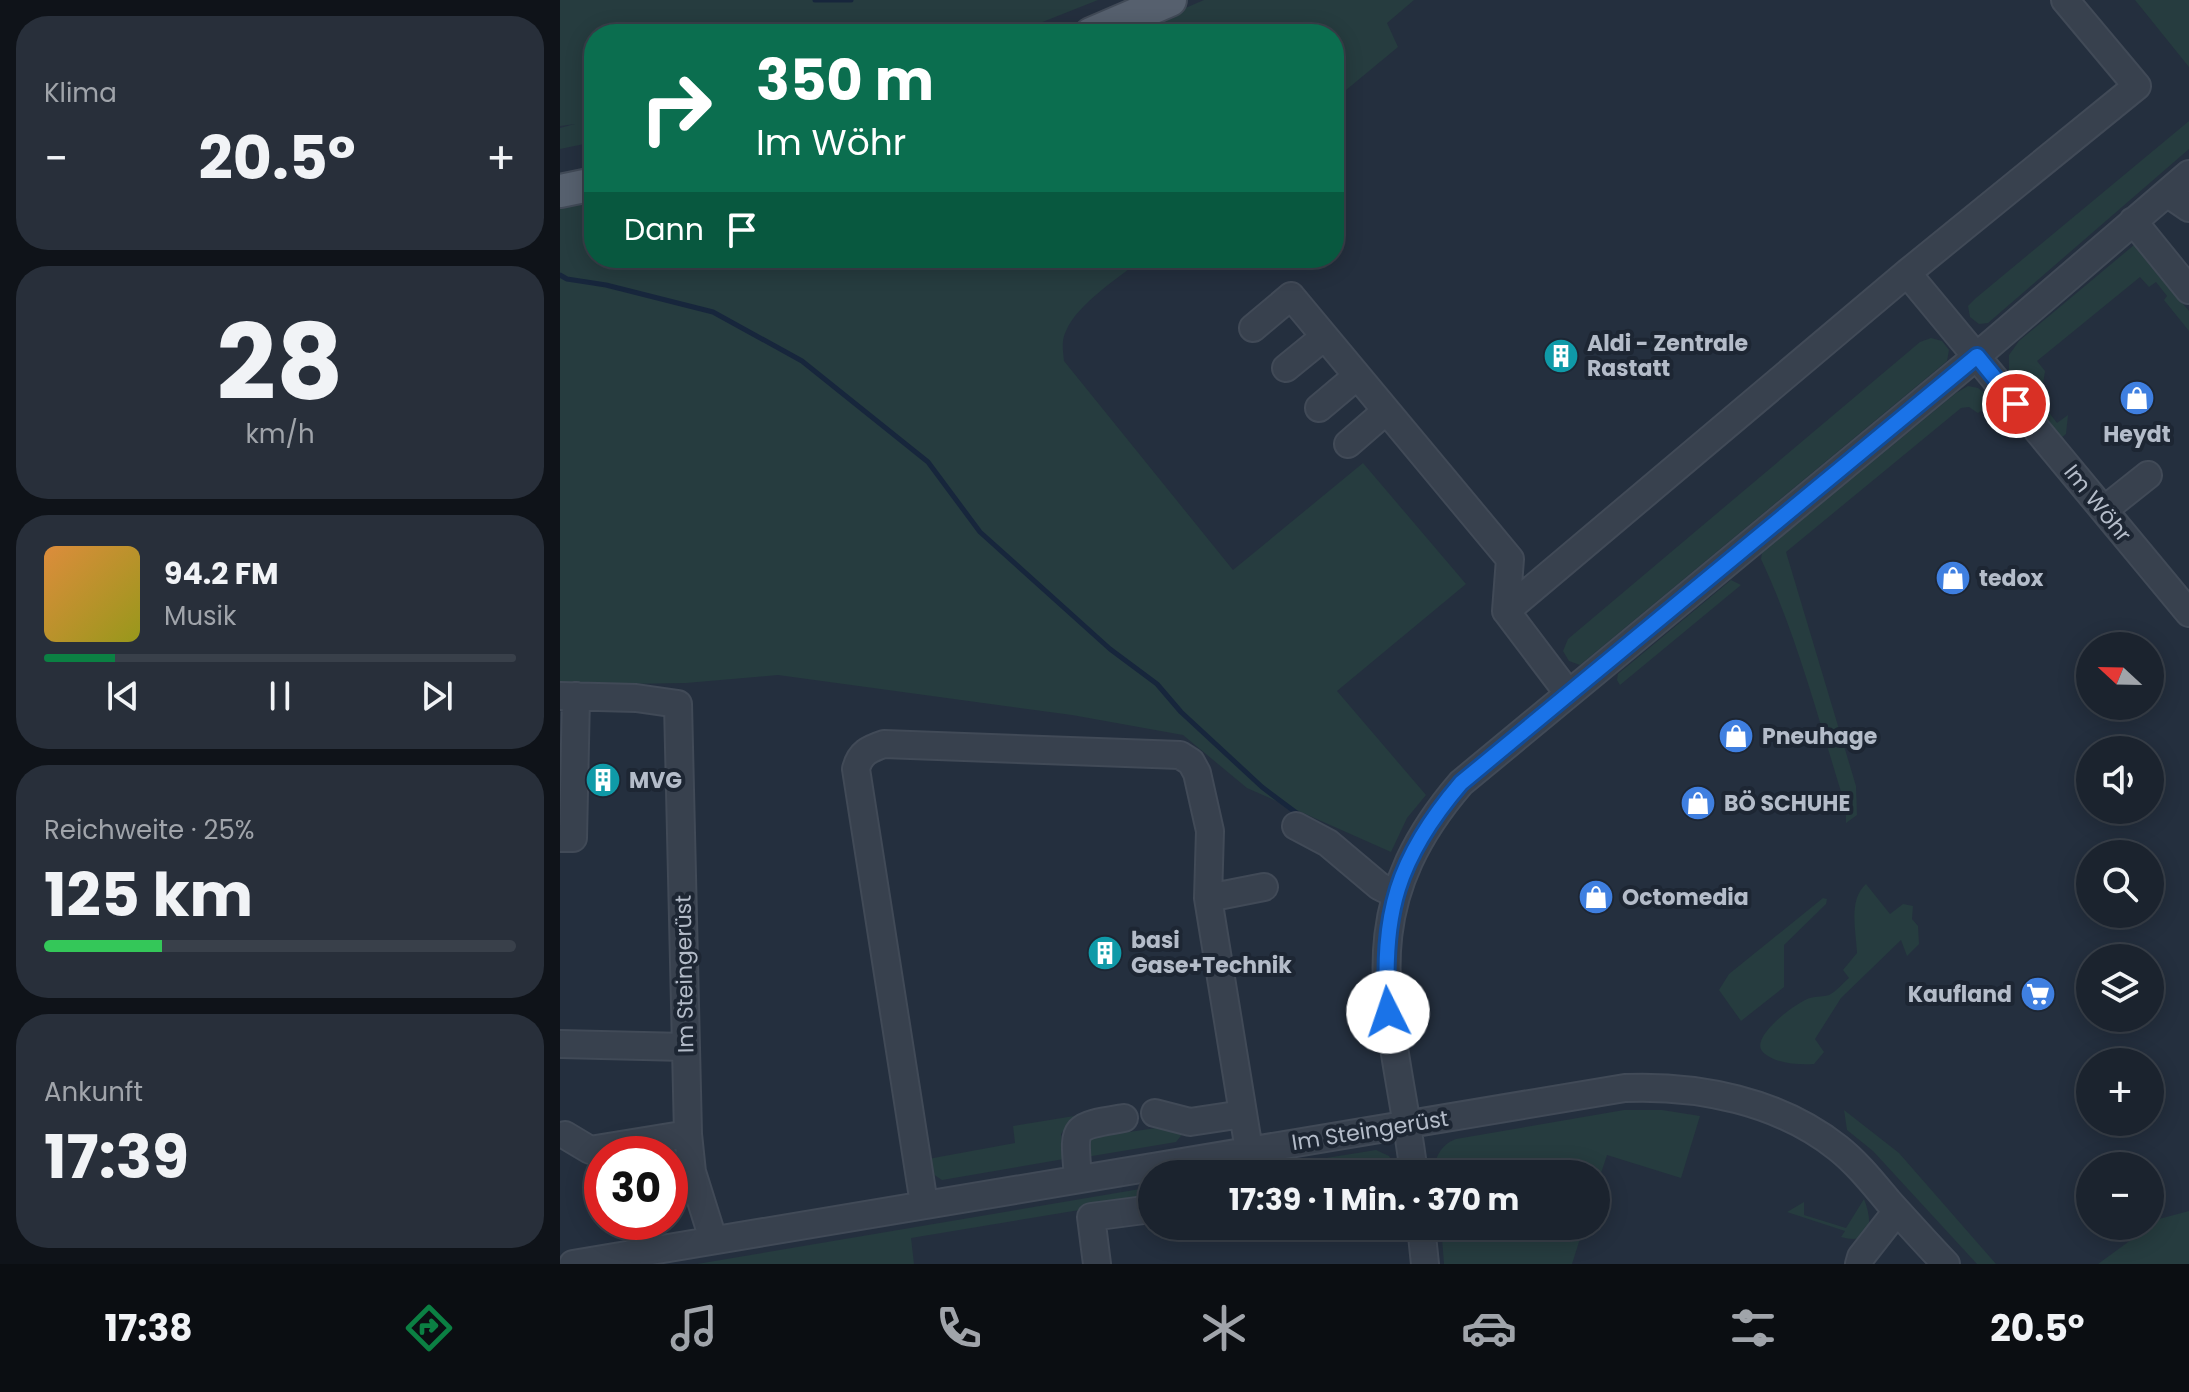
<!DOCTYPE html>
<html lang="de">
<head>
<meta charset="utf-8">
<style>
	:root { --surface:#1b232e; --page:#282f3a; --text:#f1f3f6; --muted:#a0a4aa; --line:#39404a; --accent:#0b8043 }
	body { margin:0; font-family:Poppins,sans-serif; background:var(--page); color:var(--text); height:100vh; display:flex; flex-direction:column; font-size:30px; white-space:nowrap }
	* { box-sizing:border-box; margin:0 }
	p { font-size:26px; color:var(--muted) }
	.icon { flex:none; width:44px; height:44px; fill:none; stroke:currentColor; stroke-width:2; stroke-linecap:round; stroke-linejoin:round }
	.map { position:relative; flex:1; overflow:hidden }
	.details { display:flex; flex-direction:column; gap:16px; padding:16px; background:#0f1319; width:560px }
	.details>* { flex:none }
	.hud { position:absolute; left:24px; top:24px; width:760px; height:244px; border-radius:32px; box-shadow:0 4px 20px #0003,0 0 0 2px var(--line); background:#0b6e4f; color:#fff; overflow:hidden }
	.needle { width:52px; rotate:292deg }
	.tools { position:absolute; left:1516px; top:632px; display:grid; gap:16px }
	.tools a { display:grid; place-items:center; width:88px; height:88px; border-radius:50%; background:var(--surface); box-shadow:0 4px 20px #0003,0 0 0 2px var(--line); font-size:40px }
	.speed { position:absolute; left:24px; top:1136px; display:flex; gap:16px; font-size:40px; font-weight:700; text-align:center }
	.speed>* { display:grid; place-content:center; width:104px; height:104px; border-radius:50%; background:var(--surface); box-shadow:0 4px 20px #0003,0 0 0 2px var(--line); line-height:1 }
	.speed .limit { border:12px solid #d22; background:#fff; color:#111 }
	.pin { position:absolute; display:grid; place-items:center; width:68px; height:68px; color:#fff; margin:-34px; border:4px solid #fff; border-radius:50%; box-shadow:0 2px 8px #0007 }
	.me { position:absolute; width:88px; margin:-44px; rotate:356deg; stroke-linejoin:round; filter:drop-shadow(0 0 6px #0008) }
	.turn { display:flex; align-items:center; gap:28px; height:168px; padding:0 40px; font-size:36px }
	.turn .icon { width:104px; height:104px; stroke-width:2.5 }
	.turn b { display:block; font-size:56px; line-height:68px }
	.then { display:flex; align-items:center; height:76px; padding:0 40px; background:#0003; gap:16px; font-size:30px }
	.big { font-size:60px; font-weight:700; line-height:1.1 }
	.details .widget { flex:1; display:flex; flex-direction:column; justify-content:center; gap:12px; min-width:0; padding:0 28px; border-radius:32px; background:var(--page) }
	.details .dial { align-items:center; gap:0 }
	.dial b { font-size:104px; line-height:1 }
	.song { display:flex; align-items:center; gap:24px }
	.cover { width:96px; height:96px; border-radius:12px; background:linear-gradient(135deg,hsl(30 70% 55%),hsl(60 70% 35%)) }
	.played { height:8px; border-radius:4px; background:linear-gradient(90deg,var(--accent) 15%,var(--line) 15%) }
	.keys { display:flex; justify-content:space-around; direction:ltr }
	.heat { display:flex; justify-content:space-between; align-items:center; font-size:44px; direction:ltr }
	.charge { height:12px; border-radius:6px; background:linear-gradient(90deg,#34c759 25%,var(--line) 0) }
	.trip { position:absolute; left:578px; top:1160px; width:472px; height:80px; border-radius:40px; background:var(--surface); box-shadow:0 4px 20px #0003,0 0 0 2px var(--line); font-weight:700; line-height:80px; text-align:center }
	.tabs { display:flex; height:128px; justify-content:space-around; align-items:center; background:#0b0e12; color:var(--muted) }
	.tabs .icon { width:56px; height:56px }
	.tabs .on { color:var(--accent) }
	.tabs b { font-size:36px; color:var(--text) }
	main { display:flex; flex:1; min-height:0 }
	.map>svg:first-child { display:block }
	.green { fill:#263c3f }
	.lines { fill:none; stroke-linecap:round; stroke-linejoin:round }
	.stream { stroke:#17263c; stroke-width:5 }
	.minor-casing { stroke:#414a57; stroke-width:30 }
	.major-casing { stroke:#414a57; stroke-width:36 }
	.minor { stroke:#38414e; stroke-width:26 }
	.major { stroke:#56606e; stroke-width:32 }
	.route-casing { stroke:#114b97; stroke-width:20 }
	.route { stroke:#1a73e8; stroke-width:14 }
	.labels { text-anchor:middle; stroke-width:8; stroke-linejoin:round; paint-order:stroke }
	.poi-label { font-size:22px; font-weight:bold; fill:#b4bcc9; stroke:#1d2633; text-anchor:start }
	.street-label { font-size:22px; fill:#b4bcc9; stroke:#1d2633 }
</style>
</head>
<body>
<main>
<section class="details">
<div class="widget"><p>Klima</p>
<div class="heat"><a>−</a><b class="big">20.5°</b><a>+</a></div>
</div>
<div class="widget dial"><b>28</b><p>km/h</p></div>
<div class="widget">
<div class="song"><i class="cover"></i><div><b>94.2 FM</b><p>Musik</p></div></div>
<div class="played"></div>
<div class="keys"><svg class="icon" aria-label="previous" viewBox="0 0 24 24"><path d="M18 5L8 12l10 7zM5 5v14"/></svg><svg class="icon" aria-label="pause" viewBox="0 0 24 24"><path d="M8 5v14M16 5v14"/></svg><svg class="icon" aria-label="next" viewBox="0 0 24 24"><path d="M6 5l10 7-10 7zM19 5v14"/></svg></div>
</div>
<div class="widget"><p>Reichweite · 25%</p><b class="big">125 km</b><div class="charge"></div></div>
<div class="widget"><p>Ankunft</p><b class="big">17:39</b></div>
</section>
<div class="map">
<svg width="1629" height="1264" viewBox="0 0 1629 1264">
	<rect width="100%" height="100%" fill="#242f3e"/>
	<path class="green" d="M0 0H538L452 34H34V142L0 149V128L15 124 0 126Z
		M644 0H854L827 23 838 47 774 100V34H565Z
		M1575 0H1629V67Z
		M1629 121V149L1428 323 1419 324 1410 317 1408 306 1416 298Z
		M34 200V258H583C560 277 517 304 506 331 501 341 503 350 504 361L673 570 803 463 906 584 777 691 866 795 847 818 831 852 687 788 623 735 512 715 218 675 126 683 0 685V207Z
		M1574 245 1629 311V331L1604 300 1607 296 1596 282 1589 287 1580 277 1477 361 1485 371 1483 384 1473 392 1497 423 1508 415 1506 434 1501 438 1449 373V355L1459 341Z
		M1371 338 1382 341 1389 350 1387 361 1020 665 1009 661 1003 651 1008 639 1360 342Z
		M1408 386 1418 388 1434 401 1418 413 1409 407 1401 408 1226 552 1296 786 1297 815 1286 823V808C1260 725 1238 638 1201 559L1202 553 1396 393Z
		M1171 580 1181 585 1060 685 1057 680 1058 674Z
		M1306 884 1330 914 1343 904 1353 906 1352 919 1358 926 1359 944 1347 956 1341 940 1281 998 1255 1039 1264 1052 1254 1064C1239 1065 1218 1064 1205 1054 1184 1040 1238 1001 1250 998 1256 996 1264 997 1269 995 1276 992 1283 983 1289 978L1283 970 1297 953C1296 930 1288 900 1306 884Z
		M1263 898 1267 899 1266 904 1224 945V987L1181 1021 1159 990 1169 974Z
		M1064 1110H1102L1140 1116 1121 1178 1047 1155 1036 1188V1174H873C875 1158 880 1145 896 1139Z
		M1284 1110 1339 1153 1436 1264H1417L1313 1151 1287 1130Z
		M514 1116 501 1134 504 1159 382 1180 370 1172 368 1159 455 1143 453 1126Z
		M609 1126 624 1132 616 1142 526 1157 523 1139Z
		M816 1150 829 1156 838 1174H667Z
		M592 1187V1198L351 1238 354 1264H137Z
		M1304 1199C1313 1222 1313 1246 1281 1237L1285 1231 1227 1212 1244 1202V1215L1286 1228Z
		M1629 1211V1264H1538L1590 1226 1595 1220Z
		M881 1226H1024L1012 1264H884Z"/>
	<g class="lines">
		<path class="stream" d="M255 0H291
			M0 275 7 279 46 285 153 312 242 361 368 462 420 532 550 649 597 684 621 712 702 787 742 817"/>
		<defs>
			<path id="minor" d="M1607 193 1629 208
				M1573 221 1629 290
				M1347 273 1577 86 1505 0
				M693 328 731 296 950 559 946 611 1008 693
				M726 368 764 337
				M759 408 797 376
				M788 444 826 411
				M1544 510 1588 475
				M946 611 1347 273 1629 613
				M0 696 76 698 118 704 128 1134 132 1172 153 1239
				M736 826 768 843 819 886 835 894
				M0 838H13L16 696
				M648 898 704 887
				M0 1044 125 1047
				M595 1113 630 1122 683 1114
				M5 1135 30 1150 128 1134
				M854 1174C835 1017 784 919 901 783L1417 356 1629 174
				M518 1178C514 1125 510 1127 564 1118
				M364 1204 296 769C300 753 309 749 324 744L620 755 631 762 637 773 650 831 648 898 689 1150
				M861 1226 865 1264
				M13 1264 1065 1088C1138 1085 1219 1101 1278 1148 1297 1163 1312 1182 1328 1201 1347 1222 1366 1243 1386 1264
				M537 1264 531 1217 592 1209
				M1299 1264 1301 1257 1337 1211"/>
			<path id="major" d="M531 34 610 0
				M0 191 34 184"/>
		</defs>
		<use href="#minor" class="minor-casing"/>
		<use href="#major" class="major-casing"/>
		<use href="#minor" class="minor"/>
		<use href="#major" class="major"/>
	</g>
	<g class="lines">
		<defs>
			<path id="route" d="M828 1012C821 914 837 858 901 783L1417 356 1456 404"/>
		</defs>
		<use href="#route" class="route-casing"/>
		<use href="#route" class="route"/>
	</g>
	<defs>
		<symbol id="building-disc" viewBox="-11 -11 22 22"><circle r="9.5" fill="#0f9aa8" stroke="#1d2633"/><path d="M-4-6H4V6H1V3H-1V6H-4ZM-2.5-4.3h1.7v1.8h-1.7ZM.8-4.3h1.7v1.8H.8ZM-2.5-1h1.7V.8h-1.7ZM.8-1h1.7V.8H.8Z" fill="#fff"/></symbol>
		<symbol id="shop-disc" viewBox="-11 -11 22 22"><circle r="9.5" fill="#3f7fe0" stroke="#1d2633"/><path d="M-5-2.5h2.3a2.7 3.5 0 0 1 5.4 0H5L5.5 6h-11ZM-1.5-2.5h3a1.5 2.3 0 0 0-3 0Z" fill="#fff"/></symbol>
		<symbol id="supermarket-disc" viewBox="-11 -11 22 22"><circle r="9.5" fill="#3f7fe0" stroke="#1d2633"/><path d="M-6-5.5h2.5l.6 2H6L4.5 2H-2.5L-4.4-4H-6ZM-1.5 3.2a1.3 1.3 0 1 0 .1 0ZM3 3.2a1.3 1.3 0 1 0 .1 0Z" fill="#fff"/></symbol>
	</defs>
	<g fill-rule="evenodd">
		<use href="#building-disc" x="981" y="336" width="40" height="40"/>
		<use href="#shop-disc" x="1557" y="378" width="40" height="40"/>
		<use href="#shop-disc" x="1373" y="558" width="40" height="40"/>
		<use href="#shop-disc" x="1156" y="716" width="40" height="40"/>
		<use href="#building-disc" x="23" y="760" width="40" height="40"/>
		<use href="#shop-disc" x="1118" y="783" width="40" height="40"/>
		<use href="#shop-disc" x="1016" y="877" width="40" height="40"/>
		<use href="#building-disc" x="525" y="933" width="40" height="40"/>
		<use href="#supermarket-disc" x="1458" y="974" width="40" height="40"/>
	</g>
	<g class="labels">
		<g class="poi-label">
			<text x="1027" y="351">Aldi - Zentrale<tspan x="1027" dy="25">Rastatt</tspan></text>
			<text x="1577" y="442" text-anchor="middle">Heydt</text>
			<text x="1419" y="586">tedox</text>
			<text x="1202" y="744">Pneuhage</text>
			<text x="69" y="788">MVG</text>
			<text x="1164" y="811">BÖ SCHUHE</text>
			<text x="1062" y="905">Octomedia</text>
			<text x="571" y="948">basi<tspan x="571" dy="25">Gase+Technik</tspan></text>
			<text x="1452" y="1002" text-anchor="end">Kaufland</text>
		</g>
		<g class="street-label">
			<text transform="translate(1538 503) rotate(51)" y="8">Im Wöhr</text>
			<text transform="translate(124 974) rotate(-91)" y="8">Im Steingerüst</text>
			<text transform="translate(810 1130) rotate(-9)" y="8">Im Steingerüst</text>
		</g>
	</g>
</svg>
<div class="tools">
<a><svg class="needle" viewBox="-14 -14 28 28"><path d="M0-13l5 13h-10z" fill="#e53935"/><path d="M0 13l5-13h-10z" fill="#a0a4aa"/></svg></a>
<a><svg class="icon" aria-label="sound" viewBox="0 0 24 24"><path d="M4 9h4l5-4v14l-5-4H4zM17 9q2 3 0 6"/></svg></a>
<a><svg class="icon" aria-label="search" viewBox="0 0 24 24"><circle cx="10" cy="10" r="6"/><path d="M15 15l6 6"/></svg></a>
<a><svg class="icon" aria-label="layers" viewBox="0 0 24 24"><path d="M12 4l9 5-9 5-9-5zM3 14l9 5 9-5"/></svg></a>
<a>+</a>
<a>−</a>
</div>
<div class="speed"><div class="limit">30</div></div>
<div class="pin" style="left:1456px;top:404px;background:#d93025"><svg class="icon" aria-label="arrive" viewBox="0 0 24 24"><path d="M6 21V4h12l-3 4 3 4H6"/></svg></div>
<svg class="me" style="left:828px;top:1012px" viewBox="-20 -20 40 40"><circle r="19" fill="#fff"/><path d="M0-13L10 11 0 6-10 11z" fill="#1a73e8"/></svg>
<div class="trip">17:39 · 1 Min. · 370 m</div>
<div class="hud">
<div class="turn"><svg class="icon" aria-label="right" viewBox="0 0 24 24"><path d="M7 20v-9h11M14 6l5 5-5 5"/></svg><div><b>350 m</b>Im Wöhr</div></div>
<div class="then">Dann<svg class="icon" aria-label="arrive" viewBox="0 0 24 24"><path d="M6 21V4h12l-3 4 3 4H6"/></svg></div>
</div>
</div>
</main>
<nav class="tabs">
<b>17:38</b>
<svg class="icon on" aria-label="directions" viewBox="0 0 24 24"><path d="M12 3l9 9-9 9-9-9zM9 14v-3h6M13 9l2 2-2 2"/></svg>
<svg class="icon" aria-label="music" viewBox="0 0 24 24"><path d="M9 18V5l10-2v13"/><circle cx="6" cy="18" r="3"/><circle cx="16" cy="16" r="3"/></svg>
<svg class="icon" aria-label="phone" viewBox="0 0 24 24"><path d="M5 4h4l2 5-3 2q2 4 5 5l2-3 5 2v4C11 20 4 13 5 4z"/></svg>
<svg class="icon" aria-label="climate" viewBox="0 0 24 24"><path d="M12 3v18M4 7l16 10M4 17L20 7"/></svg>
<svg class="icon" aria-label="car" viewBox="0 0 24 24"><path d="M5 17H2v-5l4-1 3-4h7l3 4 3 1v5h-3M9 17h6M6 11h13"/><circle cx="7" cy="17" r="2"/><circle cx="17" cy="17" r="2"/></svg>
<svg class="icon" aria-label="filters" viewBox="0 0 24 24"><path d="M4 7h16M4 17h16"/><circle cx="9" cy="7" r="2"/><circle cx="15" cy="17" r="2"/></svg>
<b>20.5°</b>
</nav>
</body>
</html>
